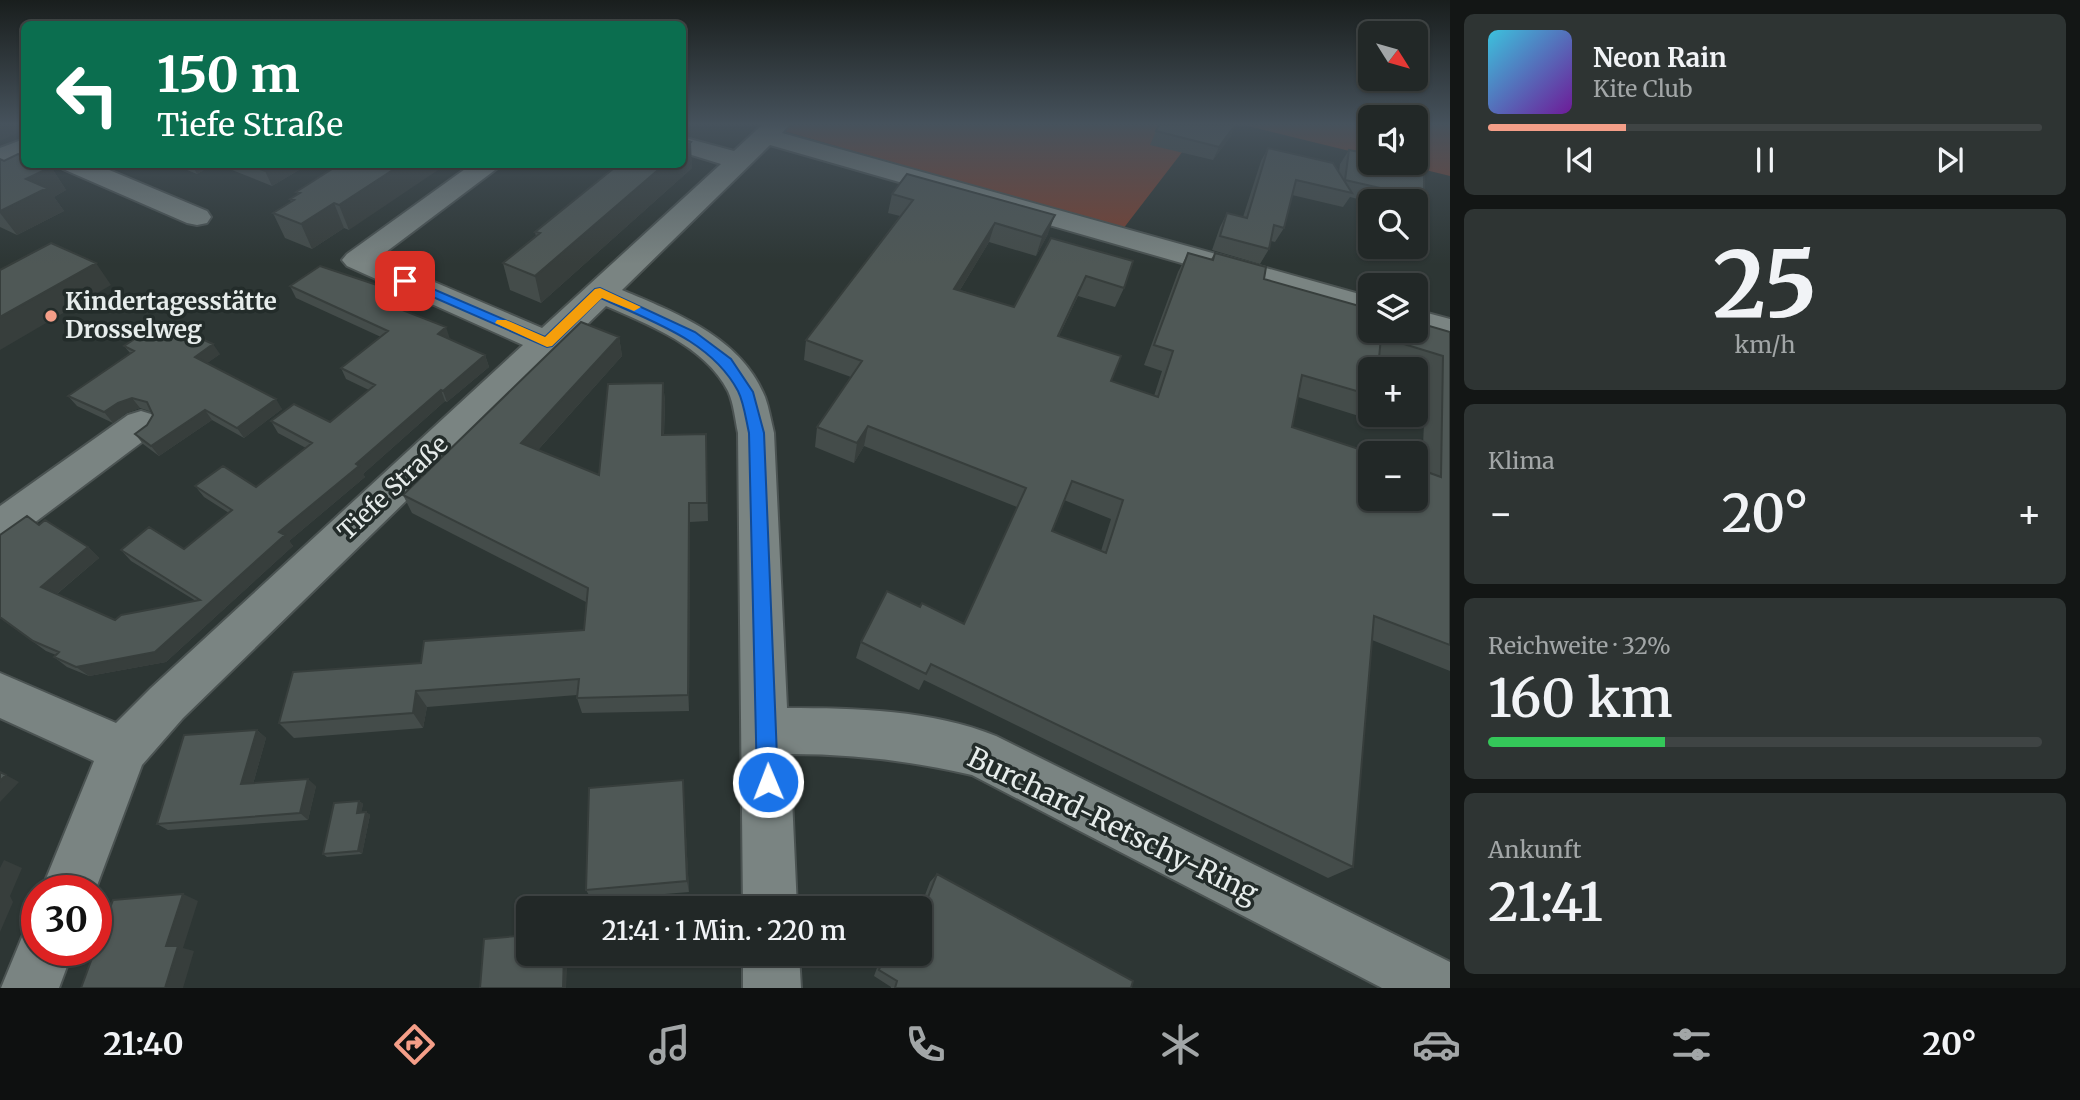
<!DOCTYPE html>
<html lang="de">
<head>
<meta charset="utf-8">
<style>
	:root { --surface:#222827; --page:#2e3433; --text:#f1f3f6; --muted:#a2a6a7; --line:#3f4444; --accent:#f49e88 }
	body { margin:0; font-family:Merriweather,serif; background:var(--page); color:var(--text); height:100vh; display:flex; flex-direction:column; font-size:26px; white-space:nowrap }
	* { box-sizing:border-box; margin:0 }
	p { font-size:23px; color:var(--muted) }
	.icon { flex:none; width:38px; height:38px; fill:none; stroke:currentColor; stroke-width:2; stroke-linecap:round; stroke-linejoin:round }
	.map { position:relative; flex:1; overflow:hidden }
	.side { display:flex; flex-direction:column; gap:14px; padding:14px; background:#131615; width:630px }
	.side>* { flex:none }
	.top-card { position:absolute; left:21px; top:21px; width:665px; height:147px; border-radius:10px; box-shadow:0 2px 5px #0004,0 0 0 2px var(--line); background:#0b6e4f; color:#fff; overflow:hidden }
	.needle { width:46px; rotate:127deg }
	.buttons { position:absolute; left:1358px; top:21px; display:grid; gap:14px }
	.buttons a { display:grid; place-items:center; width:70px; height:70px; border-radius:10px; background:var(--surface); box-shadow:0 2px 5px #0004,0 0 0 2px var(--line); font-size:35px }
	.speed { position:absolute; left:21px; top:875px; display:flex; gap:14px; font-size:35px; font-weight:700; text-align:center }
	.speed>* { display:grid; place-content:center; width:91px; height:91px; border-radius:50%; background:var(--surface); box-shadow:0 2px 5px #0004,0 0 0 2px var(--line); line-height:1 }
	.speed .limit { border:10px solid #d22; background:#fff; color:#111 }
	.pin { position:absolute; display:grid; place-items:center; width:60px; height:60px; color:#fff; margin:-30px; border-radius:14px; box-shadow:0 4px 10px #0006 }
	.me { position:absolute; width:77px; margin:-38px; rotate:359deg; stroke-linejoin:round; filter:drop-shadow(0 0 5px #0008) }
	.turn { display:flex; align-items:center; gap:24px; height:147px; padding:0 21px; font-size:32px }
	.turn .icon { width:91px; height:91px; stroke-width:2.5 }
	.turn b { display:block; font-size:49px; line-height:60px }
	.big { font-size:52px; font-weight:600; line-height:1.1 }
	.side .tile { flex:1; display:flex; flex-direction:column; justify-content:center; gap:10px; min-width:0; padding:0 24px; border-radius:10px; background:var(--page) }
	.side .dial { align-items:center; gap:0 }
	.dial b { font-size:91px; line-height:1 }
	.song { display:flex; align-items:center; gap:21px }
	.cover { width:84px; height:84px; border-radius:10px; background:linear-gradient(135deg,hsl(190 70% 55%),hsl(280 70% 35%)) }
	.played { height:7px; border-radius:4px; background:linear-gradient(90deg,var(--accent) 25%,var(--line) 25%) }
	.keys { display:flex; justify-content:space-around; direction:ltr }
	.heat { display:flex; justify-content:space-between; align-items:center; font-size:38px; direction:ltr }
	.charge { height:10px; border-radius:5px; background:linear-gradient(90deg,#34c759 32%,var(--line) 0) }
	.trip { position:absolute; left:516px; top:896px; width:416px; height:70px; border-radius:10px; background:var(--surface); box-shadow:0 2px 5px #0004,0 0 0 2px var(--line); font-weight:600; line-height:70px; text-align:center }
	.tab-bar { display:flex; height:112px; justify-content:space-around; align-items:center; background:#0e1010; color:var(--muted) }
	.tab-bar .icon { width:49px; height:49px }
	.tab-bar .selected { color:var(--accent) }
	.tab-bar b { font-size:32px; color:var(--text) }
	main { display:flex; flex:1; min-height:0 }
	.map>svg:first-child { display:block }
	.green { fill:#7a4132 }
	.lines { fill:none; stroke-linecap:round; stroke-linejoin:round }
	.minor-casing { stroke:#4b5352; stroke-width:4 }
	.minor { fill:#7a8482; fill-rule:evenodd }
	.wall { fill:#444c4a; fill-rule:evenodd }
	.shaded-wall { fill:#373e3c }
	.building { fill:#4f5856; stroke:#373e3c; stroke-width:2; fill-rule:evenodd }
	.route { fill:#1a73e8; stroke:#114b97; stroke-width:2 }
	.slow { fill:#f59e0b }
	.poi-dot { fill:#f49e88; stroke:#232c2a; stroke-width:2.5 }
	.labels { text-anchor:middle; stroke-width:7; stroke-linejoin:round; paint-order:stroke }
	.poi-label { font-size:24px; font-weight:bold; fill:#e6eceb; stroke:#232c2a; text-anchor:start }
	.street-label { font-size:24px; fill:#e6eceb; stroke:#232c2a }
	.near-street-label { font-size:28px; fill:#e6eceb; stroke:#232c2a }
</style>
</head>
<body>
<main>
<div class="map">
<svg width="1450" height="988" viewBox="0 0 1450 988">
	<rect width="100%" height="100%" fill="#2d3634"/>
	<path class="green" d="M763 125H1203L1123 229Z
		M1244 125H1370V156Z
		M1416 125H1450V176L1397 163H1416Z"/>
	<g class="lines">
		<defs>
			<path id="minor" d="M762 125H789L782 133 1370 297V317L770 145 622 290C676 313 741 337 765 397 769 408 771 421 774 433L787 708C856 708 932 710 996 736L1450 962V988H1382L972 775C912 761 852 754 790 754L797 908H743L738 433C735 419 734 404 728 391 705 346 649 325 606 306L183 718 142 765 95 891H41L94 761 0 718V673L116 723 151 688 523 345 347 266 342 260 347 254 472 164H503L378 258 542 328 721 164 682 152V137L734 151Z
				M24 139V156L0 166V148Z
				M59 164H95L207 211 211 217 207 223 197 225 187 223 63 169Z
				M1416 310 1450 319V339L1416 330Z
				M141 411 154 415 159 424 154 433 14 538 0 543V506L128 415Z
				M37 925V950H73L59 988H1L25 930Z
				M743 954H799L801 988H743Z"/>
		</defs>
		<use href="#minor" class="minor-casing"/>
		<use href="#minor" class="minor"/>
	</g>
	<path class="wall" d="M1235 125 1230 137 1213 160 1150 145 1156 131Z
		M1268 148 1339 172 1340 164 1349 150 1369 154 1370 153V163L1424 198 1416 210V201H1370V202L1350 197 1343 207 1292 195 1284 228 1275 242 1271 241 1269 249 1260 264 1212 250 1220 227 1227 213 1243 217 1261 161Z
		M0 159 4 161 51 167 66 190 54 197 64 211 17 235 0 227Z
		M172 164H214L197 174Z
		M217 164H309L272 186Z
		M340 164 349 230 344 228 312 249 285 238 273 213 291 202 290 199 298 194 296 192Z
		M692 168 541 303 510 290 503 263 536 236 535 232Z
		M892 194 1048 234 1036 256 989 242 960 290 1014 307 1051 238 1124 288 1115 307 1078 296 1059 336 1111 381 1154 396 1162 371 1144 365 1178 272 1188 253 1211 259 1215 253 1264 279 1450 332V671L1372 640 1353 867 1328 878 924 680 919 690 856 658 861 642 920 607 964 624 1017 507 864 446 854 463 815 447 817 427 851 377 804 360 806 340 900 216 888 213ZM1379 361 1406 369H1416V372L1426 375 1422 470 1292 427 1298 397 1359 416 1370 404V369ZM1064 500 1111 519 1101 551 1052 531Z
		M290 286 386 293 401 299 405 311 449 339 485 355 489 367 447 402 445 401 363 474 365 477 289 541 293 546 166 662 89 676 67 667 54 657 56 655 46 651 0 618 39 525 88 547 99 558 57 594 115 620 196 601 131 561 121 550 184 549 229 513 204 497 195 486 256 487 306 448 278 433 271 421 330 422 369 390 346 379 341 368 381 337 296 298Z
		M619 337 622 356 538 450 599 475 663 383 665 402 664 435 706 434 708 521 690 522 689 711 582 713 577 698V695L427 707 423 728 294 738 279 723 421 663 584 630 586 602 412 513 403 495Z
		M124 346 220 354 207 363 282 409 244 438 212 420 159 456 143 444 135 434 147 425 153 415 152 412 140 408 126 413 113 423 77 406 68 396 130 353Z
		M257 730 266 738 253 784 316 786 308 820 168 830 157 824Z
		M683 780 689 892 592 900 586 890Z
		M359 801 363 804 361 812H366L370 815 362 854 327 857 323 854Z
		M937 874 1131 988H891V987L874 976 882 954H920V908L930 882Z"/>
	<path class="shaded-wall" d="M0 125H24V130L0 141Z
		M1235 125 1230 137 1213 160 1219 147Z
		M691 142 692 168 541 303 535 276 665 164H682V150Z
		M192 164H214L197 174Z
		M277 164H309L272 186 265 171Z
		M402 164H447L349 230 339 205Z
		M51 167 66 190 54 197 64 211 17 235 0 213V211L26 179Z
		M334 203 344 228 312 249 301 224Z
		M1055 215 1048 234 1036 256 1042 237Z
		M995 223 989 242 949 308 954 289Z
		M96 263 111 285 0 350V317Z
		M401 299 405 311 392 306Z
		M446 327 450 339 438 334Z
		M619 337 622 356 527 462 521 443Z
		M213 344 220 354 202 367 195 357Z
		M485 355 489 367 447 402 443 391Z
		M663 383 665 402 663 454 662 435Z
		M441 390 445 401 363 474 365 477 289 541 293 546 166 662 89 676 76 667 155 652 279 532Z
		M132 398 140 408 126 413 113 423 104 412 118 403Z
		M276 399 282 409 244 438 237 428Z
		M205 410 212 420 159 456 151 446Z
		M868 426 864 446 854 463 857 443Z
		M689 503 690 522 689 711 688 695Z
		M88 547 99 558 53 597 41 587Z
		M416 691 427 707 423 728 413 713Z
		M257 730 266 738 251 791 241 784Z
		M6 775 19 782 0 802V781Z
		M308 779 316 786 308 820 300 813Z
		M683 780 684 794 689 892 687 881Z
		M359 801 363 804 361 816 357 813Z
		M366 812 370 815 362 854 358 851Z
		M4 860 22 868 10 896 13 902 0 932V868Z
		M183 894 198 901 183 948 194 951 183 988H165L166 946Z
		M564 954H568L566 988H563Z"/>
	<path class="building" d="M1159 125H1235L1219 147 1156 131Z
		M682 139 691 142 682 150Z
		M1268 148 1333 163 1352 193 1296 180 1284 228 1274 225 1269 249 1220 236 1227 213 1247 218Z
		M1349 150 1370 154V163H1416V157L1424 158V198L1345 180Z
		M18 154 24 156V164H44L51 167 26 179 47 188 0 211V159L4 161Z
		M247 164H277L265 171Z
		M340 164H402L339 205 334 203 301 224 273 213 294 200 290 199 300 193 296 192Z
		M619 164H665L535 276 503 263 540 233 535 232Z
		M907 174 1055 215 1042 237 995 223 954 289 1014 307 1051 238 1133 261 1124 288 1086 276 1058 336 1121 356 1111 381 1158 397 1173 351 1154 345 1188 253 1213 260 1215 253 1266 267 1264 279 1370 309V331H1416V322L1450 332V645L1374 616 1353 867 931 664 926 674 861 642 887 591 920 607 922 603 964 624 1026 488 868 426 857 443 817 427 862 361 806 340 913 200 892 194ZM1381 337 1443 356 1441 477 1416 468V499H1370L1371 453 1292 427 1302 375 1370 395V369H1378ZM1072 481 1123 500 1106 553 1052 531Z
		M51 243 96 263 0 317V270Z
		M320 266 383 287 379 291 401 299 392 306 446 327 438 334 485 355 443 391 441 390 356 464 359 466 279 532 285 535 155 652 76 667 54 657 59 652 33 641 0 617V535L27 516 39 525 45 520 88 547 41 587 115 620 121 615 200 600 121 550 149 527 184 549 232 510 195 486 223 466 256 487 312 443 271 421 294 404 330 422 375 385 341 368 388 331 290 286Z
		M162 321 213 344 195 357 276 399 237 428 205 410 151 446 135 434 147 425 153 415 147 402 132 398 118 403 104 412 68 396 134 351 124 346Z
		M581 322 619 337 521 443 599 475 608 384 663 383 662 435 706 434 707 503H689L688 695 577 698 579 679 416 691 413 713 279 723 293 672 421 663 424 641 584 630 588 588 403 495Z
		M257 730 241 784 308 779 300 813 157 824 184 735Z
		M0 772 6 775 0 781Z
		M683 780 687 881 586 890 589 788Z
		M359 801 357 813 366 812 358 851 323 854 334 803Z
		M937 874 1133 981 1131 988H895L897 981 879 970 885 954H920V918Z
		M183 894 166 946H178L165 988H81L95 950H96V946L113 900Z
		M528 935V954H564L563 988H480L484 939Z"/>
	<linearGradient id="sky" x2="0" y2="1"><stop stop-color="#191e1d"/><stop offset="0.47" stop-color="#46525c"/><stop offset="1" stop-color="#46525c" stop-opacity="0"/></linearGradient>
	<rect width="1450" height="264" fill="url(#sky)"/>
	<path class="route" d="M405 277 545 337 595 289 600 288 695 332 731 359 753 392 764 433 778 782 775 789 768 792 760 789 757 782 749 433C746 420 744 403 738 391 711 340 650 321 601 298L552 346 547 347 401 283V278Z"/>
	<path class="slow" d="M600 288 641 307 634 311 602 298 552 346 547 347 495 323 497 320H506L545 337 595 289Z"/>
	<circle class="poi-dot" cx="51" cy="316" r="7"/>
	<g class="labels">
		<g class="poi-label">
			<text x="65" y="310">Kindertagesstätte<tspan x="65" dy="28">Drosselweg</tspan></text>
		</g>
		<g class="street-label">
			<text transform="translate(393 488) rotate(-43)" y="8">Tiefe Straße</text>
		</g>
		<g class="near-street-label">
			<text transform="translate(1113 825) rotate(26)" y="10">Burchard-Retschy-Ring</text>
		</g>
	</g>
</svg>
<div class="buttons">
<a><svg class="needle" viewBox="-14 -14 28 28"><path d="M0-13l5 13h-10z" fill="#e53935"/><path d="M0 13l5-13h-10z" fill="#a2a6a7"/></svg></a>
<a><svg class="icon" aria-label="sound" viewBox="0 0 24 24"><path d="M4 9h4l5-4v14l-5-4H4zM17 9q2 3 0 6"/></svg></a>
<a><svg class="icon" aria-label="search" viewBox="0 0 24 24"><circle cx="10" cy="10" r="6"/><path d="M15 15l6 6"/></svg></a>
<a><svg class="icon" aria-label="layers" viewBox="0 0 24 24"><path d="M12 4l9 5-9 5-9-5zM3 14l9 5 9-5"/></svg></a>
<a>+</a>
<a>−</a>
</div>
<div class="speed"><div class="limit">30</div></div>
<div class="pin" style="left:405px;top:281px;background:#d93025"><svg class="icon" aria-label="arrive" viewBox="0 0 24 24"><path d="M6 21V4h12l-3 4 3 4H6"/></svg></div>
<svg class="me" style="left:768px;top:782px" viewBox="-20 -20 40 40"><circle r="17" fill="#1a73e8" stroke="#fff" stroke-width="3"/><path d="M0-11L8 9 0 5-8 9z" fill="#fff"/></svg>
<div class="trip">21:41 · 1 Min. · 220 m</div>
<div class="top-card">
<div class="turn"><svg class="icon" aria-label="left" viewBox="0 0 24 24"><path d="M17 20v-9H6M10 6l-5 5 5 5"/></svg><div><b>150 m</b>Tiefe Straße</div></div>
</div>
</div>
<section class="side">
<div class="tile">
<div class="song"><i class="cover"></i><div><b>Neon Rain</b><p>Kite Club</p></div></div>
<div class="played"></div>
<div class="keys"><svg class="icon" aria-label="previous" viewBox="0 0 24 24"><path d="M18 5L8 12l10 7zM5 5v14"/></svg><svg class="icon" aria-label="pause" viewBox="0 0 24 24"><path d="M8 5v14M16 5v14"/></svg><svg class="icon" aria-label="next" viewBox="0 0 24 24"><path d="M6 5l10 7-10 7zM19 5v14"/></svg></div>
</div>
<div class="tile dial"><b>25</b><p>km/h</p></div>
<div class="tile"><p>Klima</p>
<div class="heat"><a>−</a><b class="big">20°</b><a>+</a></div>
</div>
<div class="tile"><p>Reichweite · 32%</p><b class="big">160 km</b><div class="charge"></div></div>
<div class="tile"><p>Ankunft</p><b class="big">21:41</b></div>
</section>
</main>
<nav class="tab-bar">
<b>21:40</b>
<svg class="icon selected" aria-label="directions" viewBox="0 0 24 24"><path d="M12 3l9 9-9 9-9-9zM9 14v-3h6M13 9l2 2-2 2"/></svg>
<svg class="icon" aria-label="music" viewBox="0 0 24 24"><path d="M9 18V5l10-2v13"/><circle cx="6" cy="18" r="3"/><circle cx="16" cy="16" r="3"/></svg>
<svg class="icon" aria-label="phone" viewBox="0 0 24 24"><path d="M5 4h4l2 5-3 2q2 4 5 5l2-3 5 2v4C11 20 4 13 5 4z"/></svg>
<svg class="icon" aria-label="climate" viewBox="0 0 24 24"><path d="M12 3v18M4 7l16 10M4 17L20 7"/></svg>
<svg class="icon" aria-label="car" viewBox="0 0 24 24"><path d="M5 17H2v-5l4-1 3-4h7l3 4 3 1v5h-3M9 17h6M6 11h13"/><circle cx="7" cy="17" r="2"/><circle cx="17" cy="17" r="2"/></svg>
<svg class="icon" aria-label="filters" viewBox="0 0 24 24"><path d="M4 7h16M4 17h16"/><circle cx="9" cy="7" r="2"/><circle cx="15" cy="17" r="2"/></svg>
<b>20°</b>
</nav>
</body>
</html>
